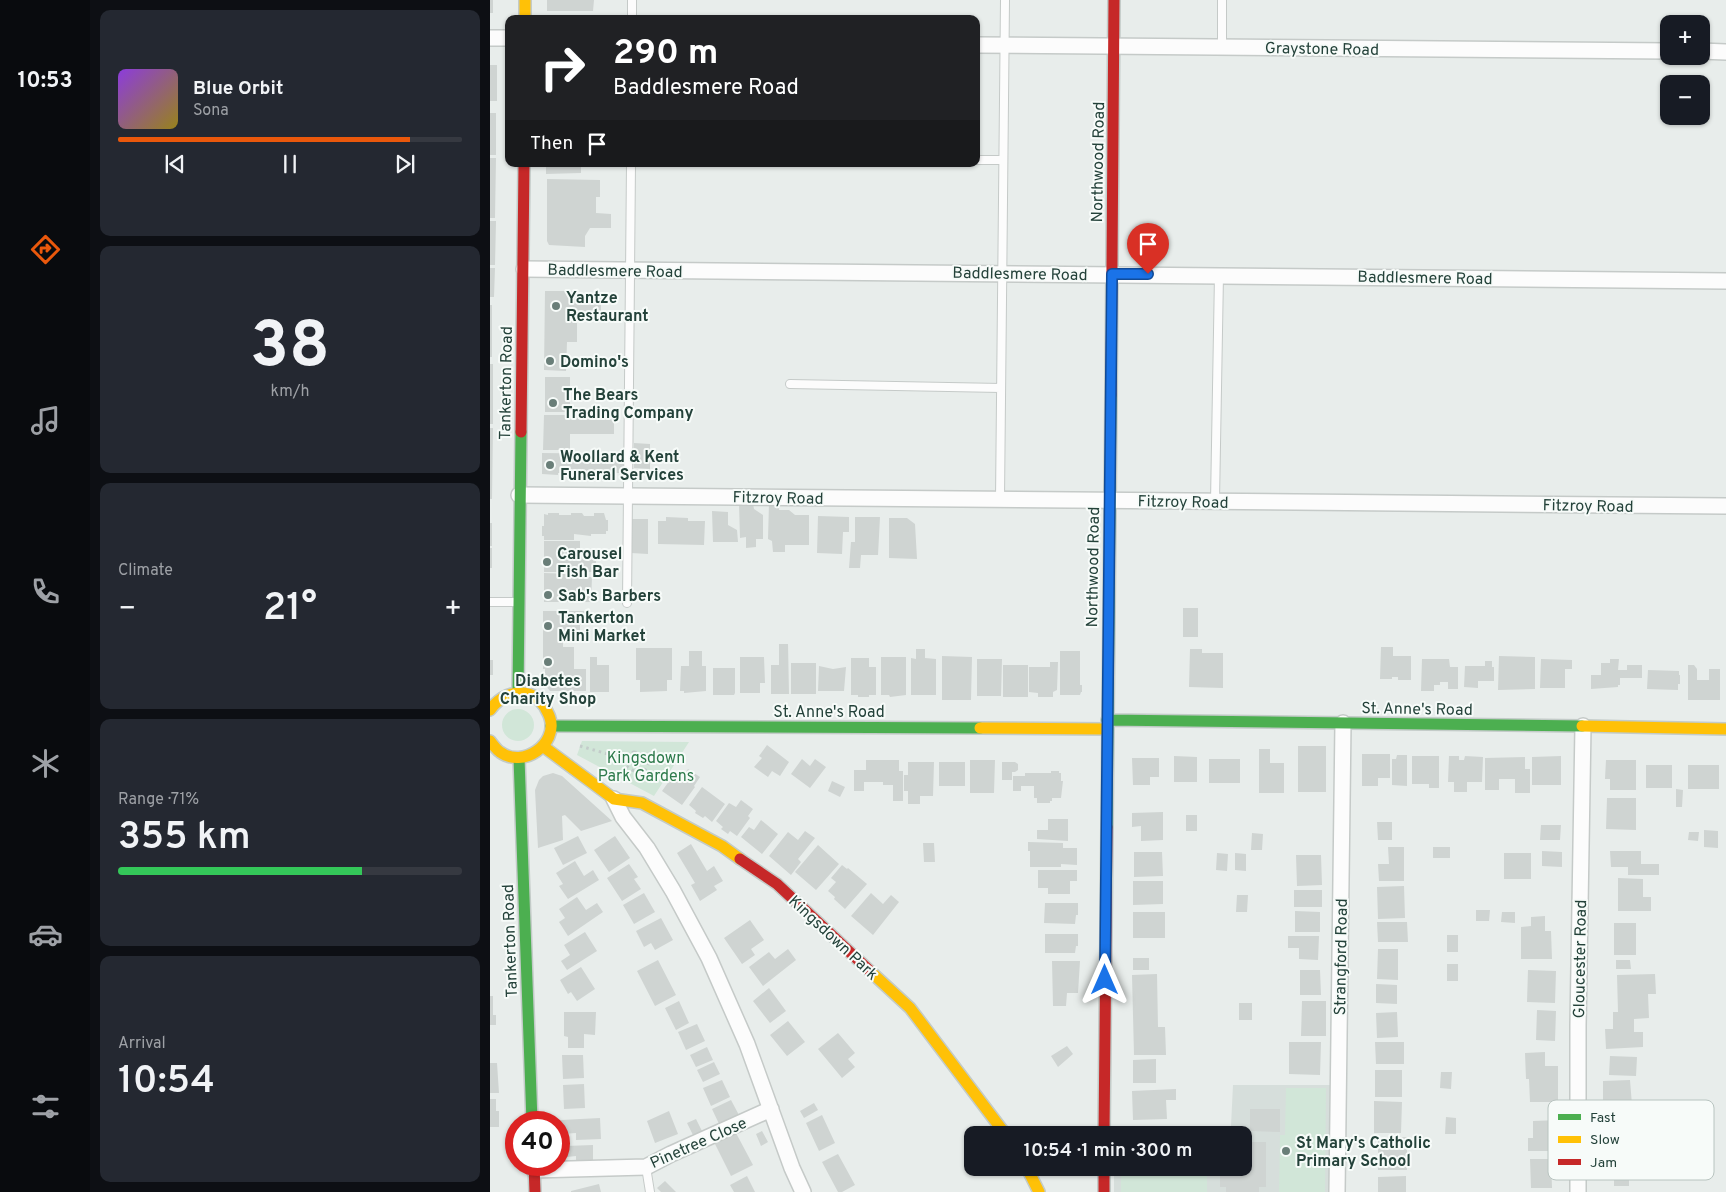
<!DOCTYPE html>
<html lang="en">
<head>
<meta charset="utf-8">
<style>
	:root { --surface:#171b24; --page:#242831; --text:#f1f3f6; --muted:#9ea1a6; --line:#363941; --accent:#ea580c }
	body { margin:0; font-family:Overpass,sans-serif; background:var(--page); color:var(--text); height:100vh; display:flex; flex-direction:column; font-size:19px; white-space:nowrap }
	* { box-sizing:border-box; margin:0 }
	p { font-size:16px; color:var(--muted) }
	.icon { flex:none; width:28px; height:28px; fill:none; stroke:currentColor; stroke-width:2; stroke-linecap:round; stroke-linejoin:round }
	.map { position:relative; flex:1; overflow:hidden }
	.side { display:flex; flex-direction:column; gap:10px; padding:10px; background:#0d0f14; width:400px }
	.side>* { flex:none }
	.top-card { position:absolute; left:15px; top:15px; width:475px; height:152px; border-radius:10px; box-shadow:0 1px 4px #0004; background:#202124; color:#fff; overflow:hidden }
	.buttons { position:absolute; left:1170px; top:15px; display:grid; gap:10px }
	.buttons a { display:grid; place-items:center; width:50px; height:50px; border-radius:10px; background:var(--surface); box-shadow:0 1px 4px #0004; font-size:25px }
	.speed { position:absolute; left:15px; top:1111px; display:flex; gap:10px; font-size:25px; font-weight:700; text-align:center }
	.speed>* { display:grid; place-content:center; width:65px; height:65px; border-radius:50%; background:var(--surface); box-shadow:0 1px 4px #0004; line-height:1 }
	.speed .limit { border:8px solid #d22; background:#fff; color:#111 }
	.pin { position:absolute; display:grid; place-items:center; width:42px; height:42px; color:#fff; margin:-51px -21px; border-radius:50% 50% 50% 0; rotate:-45deg; box-shadow:0 0 5px #0007 }
	.pin .icon { rotate:45deg }
	.me { position:absolute; width:55px; margin:-28px; rotate:0deg; stroke-linejoin:round; filter:drop-shadow(0 0 4px #0008) }
	.turn { display:flex; align-items:center; gap:18px; height:105px; padding:0 25px; font-size:22px }
	.turn .icon { width:65px; height:65px; stroke-width:2.5 }
	.turn b { display:block; font-size:35px; line-height:42px }
	.then { display:flex; align-items:center; height:48px; padding:0 25px; background:#0003; gap:10px; font-size:19px }
	.big { font-size:38px; font-weight:600; line-height:1.1 }
	.side .card { flex:1; display:flex; flex-direction:column; justify-content:center; gap:8px; min-width:0; padding:0 18px; border-radius:10px; background:var(--page) }
	.side .dial { align-items:center; gap:0 }
	.dial b { font-size:65px; line-height:1 }
	.song { display:flex; align-items:center; gap:15px }
	.cover { width:60px; height:60px; border-radius:8px; background:linear-gradient(135deg,hsl(270 70% 55%),hsl(50 70% 35%)) }
	.played { height:5px; border-radius:2px; background:linear-gradient(90deg,var(--accent) 85%,var(--line) 85%) }
	.keys { display:flex; justify-content:space-around; direction:ltr }
	.heat { display:flex; justify-content:space-between; align-items:center; font-size:28px; direction:ltr }
	.charge { height:8px; border-radius:4px; background:linear-gradient(90deg,#34c759 71%,var(--line) 0) }
	.trip { position:absolute; left:474px; top:1126px; width:288px; height:50px; border-radius:10px; background:var(--surface); box-shadow:0 1px 4px #0004; font-weight:600; line-height:50px; text-align:center }
	main { display:flex; flex:1; min-height:0 }
	.tab-bar { display:flex; flex-direction:column; width:90px; justify-content:space-around; align-items:center; background:#090b0e; color:var(--muted) }
	.tab-bar .icon { width:35px; height:35px }
	.tab-bar .selected { color:var(--accent) }
	.tab-bar b { font-size:22px; color:var(--text) }
	.map>svg:first-child { display:block }
	.built { fill:#d6dedb }
	.green { fill:#d1e6d8 }
	.building { fill:#cfd4d2 }
	.lines { fill:none; stroke-linecap:round; stroke-linejoin:round }
	.lane-casing { stroke:#c5cac8; stroke-width:10 }
	.street-casing { stroke:#c5cac8; stroke-width:18 }
	.fast-casing { stroke:#c3cbc8; stroke-width:14 }
	.slow-casing { stroke:#c3cbc8; stroke-width:14 }
	.jam-casing { stroke:#c3cbc8; stroke-width:14 }
	.path { stroke:#c3ccca; stroke-width:3; stroke-dasharray:2.5 4; stroke-linecap:butt }
	.lane { stroke:#fcfcfc; stroke-width:8 }
	.street { stroke:#fcfcfc; stroke-width:15 }
	.fast { stroke:#4caf50; stroke-width:11 }
	.slow { stroke:#ffc107; stroke-width:11 }
	.jam { stroke:#c62828; stroke-width:11 }
	.route-casing { stroke:#114b97; stroke-width:12 }
	.route { stroke:#1a73e8; stroke-width:9 }
	.poi-dot { fill:#697e78; stroke:#f7fbf9; stroke-width:2 }
	.labels { text-anchor:middle; stroke-width:4; stroke-linejoin:round; paint-order:stroke }
	.street-label { font-size:16px; fill:#24423a; stroke:#f7fbf9 }
	.poi-label { font-size:16px; font-weight:bold; fill:#24423a; stroke:#f7fbf9; text-anchor:start }
	.park-label { font-size:16px; fill:#2d7a4b; stroke:#f7fbf9 }
	.key { fill:#f7fbf9; stroke:#b8c4c0; stroke-width:1 }
	.key-label { font-size:14px; fill:#24423a }
</style>
</head>
<body>
<main>
<nav class="tab-bar">
<b>10:53</b>
<svg class="icon selected" aria-label="directions" viewBox="0 0 24 24"><path d="M12 3l9 9-9 9-9-9zM9 14v-3h6M13 9l2 2-2 2"/></svg>
<svg class="icon" aria-label="music" viewBox="0 0 24 24"><path d="M9 18V5l10-2v13"/><circle cx="6" cy="18" r="3"/><circle cx="16" cy="16" r="3"/></svg>
<svg class="icon" aria-label="phone" viewBox="0 0 24 24"><path d="M5 4h4l2 5-3 2q2 4 5 5l2-3 5 2v4C11 20 4 13 5 4z"/></svg>
<svg class="icon" aria-label="climate" viewBox="0 0 24 24"><path d="M12 3v18M4 7l16 10M4 17L20 7"/></svg>
<svg class="icon" aria-label="car" viewBox="0 0 24 24"><path d="M5 17H2v-5l4-1 3-4h7l3 4 3 1v5h-3M9 17h6M6 11h13"/><circle cx="7" cy="17" r="2"/><circle cx="17" cy="17" r="2"/></svg>
<svg class="icon" aria-label="filters" viewBox="0 0 24 24"><path d="M4 7h16M4 17h16"/><circle cx="9" cy="7" r="2"/><circle cx="15" cy="17" r="2"/></svg>
</nav>
<section class="side">
<div class="card">
<div class="song"><i class="cover"></i><div><b>Blue Orbit</b><p>Sona</p></div></div>
<div class="played"></div>
<div class="keys"><svg class="icon" aria-label="previous" viewBox="0 0 24 24"><path d="M18 5L8 12l10 7zM5 5v14"/></svg><svg class="icon" aria-label="pause" viewBox="0 0 24 24"><path d="M8 5v14M16 5v14"/></svg><svg class="icon" aria-label="next" viewBox="0 0 24 24"><path d="M6 5l10 7-10 7zM19 5v14"/></svg></div>
</div>
<div class="card dial"><b>38</b><p>km/h</p></div>
<div class="card"><p>Climate</p>
<div class="heat"><a>−</a><b class="big">21°</b><a>+</a></div>
</div>
<div class="card"><p>Range · 71%</p><b class="big">355 km</b><div class="charge"></div></div>
<div class="card"><p>Arrival</p><b class="big">10:54</b></div>
</section>
<div class="map">
<svg width="1236" height="1192" viewBox="0 0 1236 1192">
	<rect width="100%" height="100%" fill="#e8edeb"/>
	<path class="built" d="M743 1085H840L839 1192H624V1168H752V1135H624V1126H741Z"/>
	<path class="green" d="M12 725a16 16 0 1 1 32 0a16 16 0 1 1-32 0Z
		M92 741 199 742 164 796 87 755Z
		M796 1088H836L835 1192H789L790 1135H795Z
		M632 1132 718 1133V1135H632Z
		M631 1168H717V1192H631Z"/>
	<path class="building" d="M0 0H3V13H0Z
		M57 0H104L103 11H57Z
		M0 65H7V101H0Z
		M0 113H6V155H0Z
		M0 158H6L5 218H0Z
		M56 164H91V173L56 174Z
		M57 179 110 180V197H106V213L121 214V228H100L95 236V247L59 245 57 241Z
		M0 221H6L5 265H0Z
		M0 268H5L4 297H0Z
		M55 291H86V295L111 296V314H87V342H77L76 371 54 370Z
		M0 305H2V357H0Z
		M0 364H3V424H0Z
		M55 377H80V412H55Z
		M54 415H124V434H80V450H53Z
		M0 428H3L2 499H0Z
		M144 443 160 444V469L144 468Z
		M52 453 133 454V473H68V475L52 474Z
		M249 503H263L264 509 273 515V539H266V547L256 548V537L250 538Z
		M279 503H288L289 510H299L305 515H319V545H295V552H283L282 541 278 539Z
		M222 511 238 512V525L247 530 248 542H223Z
		M58 513H69V515H81V513H92L94 516H104V513H114L116 520H118V531H116V534H101V536L84 534V540H54V536H52V526H54V514L58 515Z
		M328 516 359 517V532H353L352 554 327 553Z
		M176 517 198 518V521H215L214 545 168 544V521H176Z
		M365 517H390L388 555H371L370 568H359L361 542H365Z
		M399 518H417L425 524 427 559 399 558Z
		M142 519H158V554L141 553Z
		M0 523H2V546H0Z
		M54 541H90V553H82V555L106 557V572H54Z
		M0 548H2V568H0Z
		M54 573 82 574V577H102L101 602H54Z
		M693 608H708V637H693Z
		M53 611H97V625H90V635H83V641H73V647H84V669H96V691H60L55 685V669H53Z
		M289 644H298L299 694H281V665H289Z
		M891 647H903V656H921V680H908V677H902V679H890Z
		M146 648H182V680H177V691L150 692V680H146Z
		M426 649H435V658L446 659V695H421V658L426 659Z
		M700 649H712V653H733V688L699 687Z
		M199 651H212V666H216V691L194 693V691H190L191 666H199Z
		M570 651H590V685H592V692H591L590 695H570Z
		M452 656 482 657 481 700H452Z
		M1009 656 1045 657V689L1008 690Z
		M100 657H107V665H119V692H100Z
		M250 657H274L275 683H270V693H250Z
		M391 657H416V695L400 697 399 695H391Z
		M361 658H379V667H386V695H379V697H368V695H361Z
		M487 659H512L511 696H487Z
		M932 659H959L960 667H968V689H958V682H950V685H944V691H931Z
		M1051 659 1082 660V669H1075V688H1050Z
		M1120 659H1129L1128 670H1137V665H1152V678H1130V685H1128V687L1101 689V675H1111V663H1120Z
		M0 660H3V675H0Z
		M995 661H1002V667H1004V681H988V688L974 687 975 666H995Z
		M560 662H568L567 690 563 692V697H548V693L539 692V667H560Z
		M301 663H326V694H301Z
		M513 665H538V697H513Z
		M1198 665H1204L1207 669V680H1219V669H1230V700H1198Z
		M329 666 343 669 356 667 354 691H328Z
		M223 668H245V693L244 695H223Z
		M1158 670 1189 671V675H1190V684H1188V690L1157 689Z
		M277 745 299 762 290 776 282 771 278 777 264 767 272 758 269 756Z
		M808 746H836V792H808Z
		M769 749H780V763H794V793H769Z
		M872 754H900V778H888V786H872Z
		M907 755H917V786L902 785V759H906Z
		M684 756 707 757V782H684Z
		M922 756H949V788H939V784H922Z
		M959 756H969V760H974L975 756 993 757 992 782H977V792H964V782H958Z
		M1071 756V785H1042V757Z
		M1035 757V769H1040V793H1025V779H1009V790H995V758Z
		M642 758H669V777H660V785H643Z
		M312 759 320 766 325 759 336 767 320 788 301 774Z
		M719 759H750V783H719Z
		M376 760H409V771H413V801H403V785H393V782H374V791H364V770H376Z
		M480 760H505L504 793H480Z
		M1116 760H1146V790H1120V779H1115Z
		M418 762H444L443 796H430V804H418V791H414V775H418Z
		M449 762H475V786H449Z
		M512 762H525L528 764V770L525 772H522V780H512Z
		M1156 765H1182V788H1156Z
		M1198 765H1229V789H1198Z
		M198 769 210 777 204 786 205 787 192 805 172 791 185 773 192 777Z
		M561 771H569V773H571V781H573L571 798H562V801H560V803H547V798H544V786H531V791H523V776H535V773H561Z
		M63 773 72 776 122 821 91 831 75 815 72 816 73 840 48 848 45 790 49 780 53 776Z
		M342 781 355 787 350 797 338 791Z
		M212 787 235 804 222 822 215 816 213 818 205 813 206 811 199 805Z
		M1186 789 1193 790 1192 807H1186Z
		M1117 798H1146V830L1116 829Z
		M251 800 263 809 258 816 260 818 247 836 240 831 238 834 231 829 233 827 226 821 239 803 246 807Z
		M673 812V840L651 841V826L642 827V813Z
		M696 815H707V831H696Z
		M558 819H578V841L547 839V830H558Z
		M271 820 288 834 272 854 251 837 259 827 264 830Z
		M887 822H902V840H888Z
		M1051 825H1071L1070 840H1050Z
		M1214 830 1228 831V848L1214 847Z
		M315 831 325 838 308 859 311 862 301 875 279 856 298 832 308 840Z
		M1199 832H1209L1208 841 1198 840Z
		M762 833 773 834 772 850H761Z
		M88 836 97 853 73 865 64 848Z
		M125 836 140 858 119 872 104 850Z
		M538 842 573 843V848H587V865L571 864V867H540V851H538Z
		M433 843H444L445 862H434Z
		M201 844 217 871 224 866 233 881 224 886 227 890 210 901 201 885 205 883 187 853Z
		M328 845 349 864 326 890 305 872Z
		M898 847H914V881H889L888 864H899Z
		M943 847H960V858H943Z
		M1052 851 1072 852V867L1052 866Z
		M1120 851H1151V864H1169V875H1138V867H1121Z
		M644 852H672L673 876 644 877Z
		M727 853 738 854 737 871 726 870Z
		M745 853 756 854V871L745 870Z
		M1014 853H1041V879H1014Z
		M806 855H831L832 885 807 886Z
		M85 861 94 876 103 870 109 880 78 899 69 886 73 884 66 873Z
		M139 864 148 877 144 879 151 889 132 901 117 878Z
		M352 865 357 869 358 868 377 884 355 909 344 899 345 897 338 891 346 882 341 878Z
		M548 870H587V881H580V894H558V888H548Z
		M1128 878 1153 879V897H1161V911H1128Z
		M643 881H673V904L643 905Z
		M914 886 915 918 888 919 887 887Z
		M804 890H832V907H804Z
		M154 893 165 912 144 924 133 905Z
		M381 893 393 904 401 895 409 902 383 935 361 916Z
		M747 895H758L757 912H746Z
		M87 897 96 910 107 903 113 912 78 936 69 922 75 918 69 909Z
		M555 903H588V915H586L585 924 554 923Z
		M986 910H1000L999 921H986Z
		M805 911 830 912V932H805Z
		M643 912H675V938H643Z
		M1012 912H1025V923L1011 922Z
		M1055 916V931H1061L1062 959H1031V927L1041 926V917Z
		M171 918 183 940 165 950 161 943 154 947 146 931Z
		M260 920 274 940 261 949 265 955 252 964 234 938Z
		M887 922H917L918 942H888Z
		M1124 923H1146V955H1124Z
		M95 932 107 951 77 970 71 961 80 955 74 945Z
		M555 934H588V946H586L585 953H555Z
		M957 935H968V952H957Z
		M798 936H829L828 960 809 959V948H798Z
		M298 949 306 960 273 986 259 967 279 952 285 959Z
		M888 949H908V980L887 979Z
		M643 958H659V970H643Z
		M168 960 186 995 165 1006 147 971Z
		M1126 960H1140L1141 969H1126Z
		M562 961H590L588 993H577L576 1006H563Z
		M957 964H968V981H957Z
		M91 967 105 989 87 1001 81 992 78 994 70 980Z
		M810 970H830L831 995H810Z
		M1038 970 1066 971 1065 1003 1037 1002Z
		M667 974 668 1027H675L676 1055H644L642 975Z
		M1165 974 1166 994H1158L1159 1018 1144 1019V1032H1153V1047L1116 1049 1115 1029H1123V1012H1128L1127 975Z
		M886 984 907 985V1004L886 1003Z
		M279 988 296 1011 280 1023 263 1001Z
		M0 996H3V1015H6V1025H0Z
		M189 1001 199 1023 186 1030 175 1008Z
		M812 1001H836V1036H811Z
		M749 1003H762V1020H749Z
		M1047 1010 1066 1011 1065 1041 1046 1040Z
		M74 1012H106L105 1035 94 1034V1048H78V1037L74 1036Z
		M907 1012 908 1037 887 1038 886 1013Z
		M298 1021 315 1042 297 1056 280 1035Z
		M207 1024 215 1041 196 1050 188 1032Z
		M348 1033 365 1053 358 1059 365 1067 352 1078 328 1049Z
		M799 1042H831L830 1075 799 1074Z
		M885 1042H914V1064H886Z
		M577 1046 583 1054 568 1067 561 1056Z
		M217 1047 223 1060 206 1067 200 1055Z
		M1055 1052V1066H1068V1102H1040L1039 1079H1036L1035 1053Z
		M72 1055H93L94 1078 73 1079Z
		M1120 1056 1147 1057 1146 1076 1119 1075Z
		M666 1059V1083H643V1060Z
		M224 1062 230 1074 213 1082 207 1070Z
		M0 1063H7L9 1093H0Z
		M885 1070H912V1097H885Z
		M951 1072H962L961 1089 950 1088Z
		M232 1080 240 1097 221 1106 213 1088Z
		M1140 1080 1142 1105H1113V1081Z
		M94 1084 95 1108 74 1109 73 1085Z
		M686 1089V1100H676L677 1119 643 1120 642 1091Z
		M0 1099H6V1111H9V1127H0Z
		M241 1100 250 1117 230 1126 222 1109Z
		M884 1101 912 1102 911 1133H884Z
		M324 1103 328 1110 314 1118 310 1111Z
		M760 1109H790V1132L760 1131Z
		M179 1111 188 1134 165 1143 157 1121Z
		M332 1115 345 1143 329 1151 316 1123Z
		M956 1117 966 1118V1134H955Z
		M110 1118 111 1139 86 1140V1133L72 1134 71 1120Z
		M206 1119 212 1131 203 1135 197 1123Z
		M1069 1120 1070 1151H1038V1138H1043V1121Z
		M272 1131 278 1142 271 1146 266 1134Z
		M246 1133 263 1165 241 1176 225 1144Z
		M917 1137V1170H888V1138Z
		M752 1142H776V1187H769V1192H736V1187H730V1168H752Z
		M103 1145V1164L86 1165V1156L77 1157 76 1146Z
		M348 1154 365 1185 352 1192H348L332 1162Z
		M1040 1159H1061L1062 1188H1041Z
		M1117 1159H1139V1186H1124V1178H1117Z
		M257 1176 265 1192H244L240 1185Z
		M916 1176V1192H888V1177Z
		M175 1181 186 1192H171L167 1188Z
		M109 1184 111 1192H81V1191Z"/>
	<g class="lines">
		<defs>
			<path id="lane" d="M142 19V0
				M732 47V0
				M486 160H512
				M300 384 511 388
				M510 499 515 0
				M725 501 729 275
				M0 602H28
				M137 603 141 164
				M156 1167 160 1192"/>
			<path id="street" d="M0 38H19
				M486 45 1179 51
				M1211 51 1236 52
				M34 269 1236 281
				M29 495 1236 506
				M124 799 133 817 157 848 183 891 219 958 257 1044 302 1168 313 1192
				M44 1170 156 1167 181 1154 281 1109
				M847 1192 853 723
				M1088 1192V1026L1093 726"/>
			<path id="fast" d="M28 693 31 432
				M617 720 1092 726
				M61 726 490 728
				M29 758 42 1122
				M617 827 621 395"/>
			<path id="slow" d="M35 0V19
				M0 710C8 699 19 692 33 693 42 694 50 699 55 707 56 710 59 714 60 718 68 744 33 769 10 752 7 750 3 745 0 741
				M1092 726 1236 729
				M490 728 617 729
				M54 747 124 799 152 803 232 846 250 859
				M381 972 420 1008 516 1135
				M537 1168 549 1192"/>
			<path id="jam" d="M621 395 624 0
				M31 432 34 164
				M250 859 287 884 381 972
				M614 1135 617 827
				M44 1165 45 1192
				M614 1168V1192"/>
		</defs>
		<use href="#lane" class="lane-casing"/>
		<use href="#street" class="street-casing"/>
		<use href="#fast" class="fast-casing"/>
		<use href="#slow" class="slow-casing"/>
		<use href="#jam" class="jam-casing"/>
		<path class="path" d="M90 746 135 759
			M144 752C151 753 157 756 159 763L155 770C147 773 140 771 135 764L137 755Z"/>
		<use href="#lane" class="lane"/>
		<use href="#street" class="street"/>
		<use href="#fast" class="fast"/>
		<use href="#slow" class="slow"/>
		<use href="#jam" class="jam"/>
	</g>
	<g class="lines">
		<defs>
			<path id="route" d="M615 980 622 274H658"/>
		</defs>
		<use href="#route" class="route-casing"/>
		<use href="#route" class="route"/>
	</g>
	<g class="poi-dot">
		<circle cx="66" cy="306" r="5"/>
		<circle cx="60" cy="361" r="5"/>
		<circle cx="63" cy="403" r="5"/>
		<circle cx="60" cy="465" r="5"/>
		<circle cx="57" cy="562" r="5"/>
		<circle cx="58" cy="595" r="5"/>
		<circle cx="58" cy="626" r="5"/>
		<circle cx="58" cy="662" r="5"/>
		<circle cx="796" cy="1151" r="5"/>
	</g>
	<g class="labels">
		<g class="street-label">
			<text transform="translate(832 48) rotate(1)" y="6">Graystone Road</text>
			<text transform="translate(607 162) rotate(-89)" y="6">Northwood Road</text>
			<text transform="translate(125 270) rotate(1)" y="6">Baddlesmere Road</text>
			<text transform="translate(530 273) rotate(1)" y="6">Baddlesmere Road</text>
			<text transform="translate(935 277) rotate(1)" y="6">Baddlesmere Road</text>
			<text transform="translate(15 383) rotate(-89)" y="6">Tankerton Road</text>
			<text transform="translate(288 497) rotate(1)" y="6">Fitzroy Road</text>
			<text transform="translate(693 501) rotate(1)" y="6">Fitzroy Road</text>
			<text transform="translate(1098 505) rotate(1)" y="6">Fitzroy Road</text>
			<text transform="translate(602 567) rotate(-89)" y="6">Northwood Road</text>
			<text transform="translate(927 708) rotate(1)" y="6">St. Anne's Road</text>
			<text x="339" y="717">St. Anne's Road</text>
			<text transform="translate(344 937) rotate(43)" y="6">Kingsdown Park</text>
			<text transform="translate(19 941) rotate(-92)" y="6">Tankerton Road</text>
			<text transform="translate(850 957) rotate(-89)" y="6">Strangford Road</text>
			<text transform="translate(1089 959) rotate(-89)" y="6">Gloucester Road</text>
			<text transform="translate(208 1142) rotate(-24)" y="6">Pinetree Close</text>
		</g>
		<g class="poi-label">
			<text x="76" y="303">Yantze<tspan x="76" dy="18">Restaurant</tspan></text>
			<text x="70" y="367">Domino's</text>
			<text x="73" y="400">The Bears<tspan x="73" dy="18">Trading Company</tspan></text>
			<text x="70" y="462">Woollard &amp; Kent<tspan x="70" dy="18">Funeral Services</tspan></text>
			<text x="67" y="559">Carousel<tspan x="67" dy="18">Fish Bar</tspan></text>
			<text x="68" y="601">Sab's Barbers</text>
			<text x="68" y="623">Tankerton<tspan x="68" dy="18">Mini Market</tspan></text>
			<text x="58" y="686" text-anchor="middle">Diabetes<tspan x="58" dy="18">Charity Shop</tspan></text>
			<text x="806" y="1148">St Mary's Catholic<tspan x="806" dy="18">Primary School</tspan></text>
		</g>
		<g class="park-label">
			<text x="156" y="763">Kingsdown<tspan x="156" dy="18">Park Gardens</tspan></text>
		</g>
	</g>
	<rect x="1058" y="1100" width="166" height="80" rx="8" class="key"/>
	<rect x="1068" y="1114" width="23" height="6" fill="#4caf50"/>
	<rect x="1068" y="1136" width="23" height="7" fill="#ffc107"/>
	<rect x="1068" y="1159" width="23" height="6" fill="#c62828"/>
	<g class="key-label">
		<text x="1100" y="1122">Fast</text>
		<text x="1100" y="1144">Slow</text>
		<text x="1100" y="1167">Jam</text>
	</g>
</svg>
<div class="buttons">
<a>+</a>
<a>−</a>
</div>
<div class="speed"><div class="limit">40</div></div>
<div class="pin" style="left:658px;top:274px;background:#d93025"><svg class="icon" aria-label="arrive" viewBox="0 0 24 24"><path d="M6 21V4h12l-3 4 3 4H6"/></svg></div>
<svg class="me" style="left:615px;top:980px" viewBox="-20 -20 40 40"><path d="M0-17L14 15 0 8-14 15z" fill="#1a73e8" stroke="#fff" stroke-width="4"/></svg>
<div class="trip">10:54 · 1 min · 300 m</div>
<div class="top-card">
<div class="turn"><svg class="icon" aria-label="right" viewBox="0 0 24 24"><path d="M7 20v-9h11M14 6l5 5-5 5"/></svg><div><b>290 m</b>Baddlesmere Road</div></div>
<div class="then">Then<svg class="icon" aria-label="arrive" viewBox="0 0 24 24"><path d="M6 21V4h12l-3 4 3 4H6"/></svg></div>
</div>
</div>
</main>
</body>
</html>
